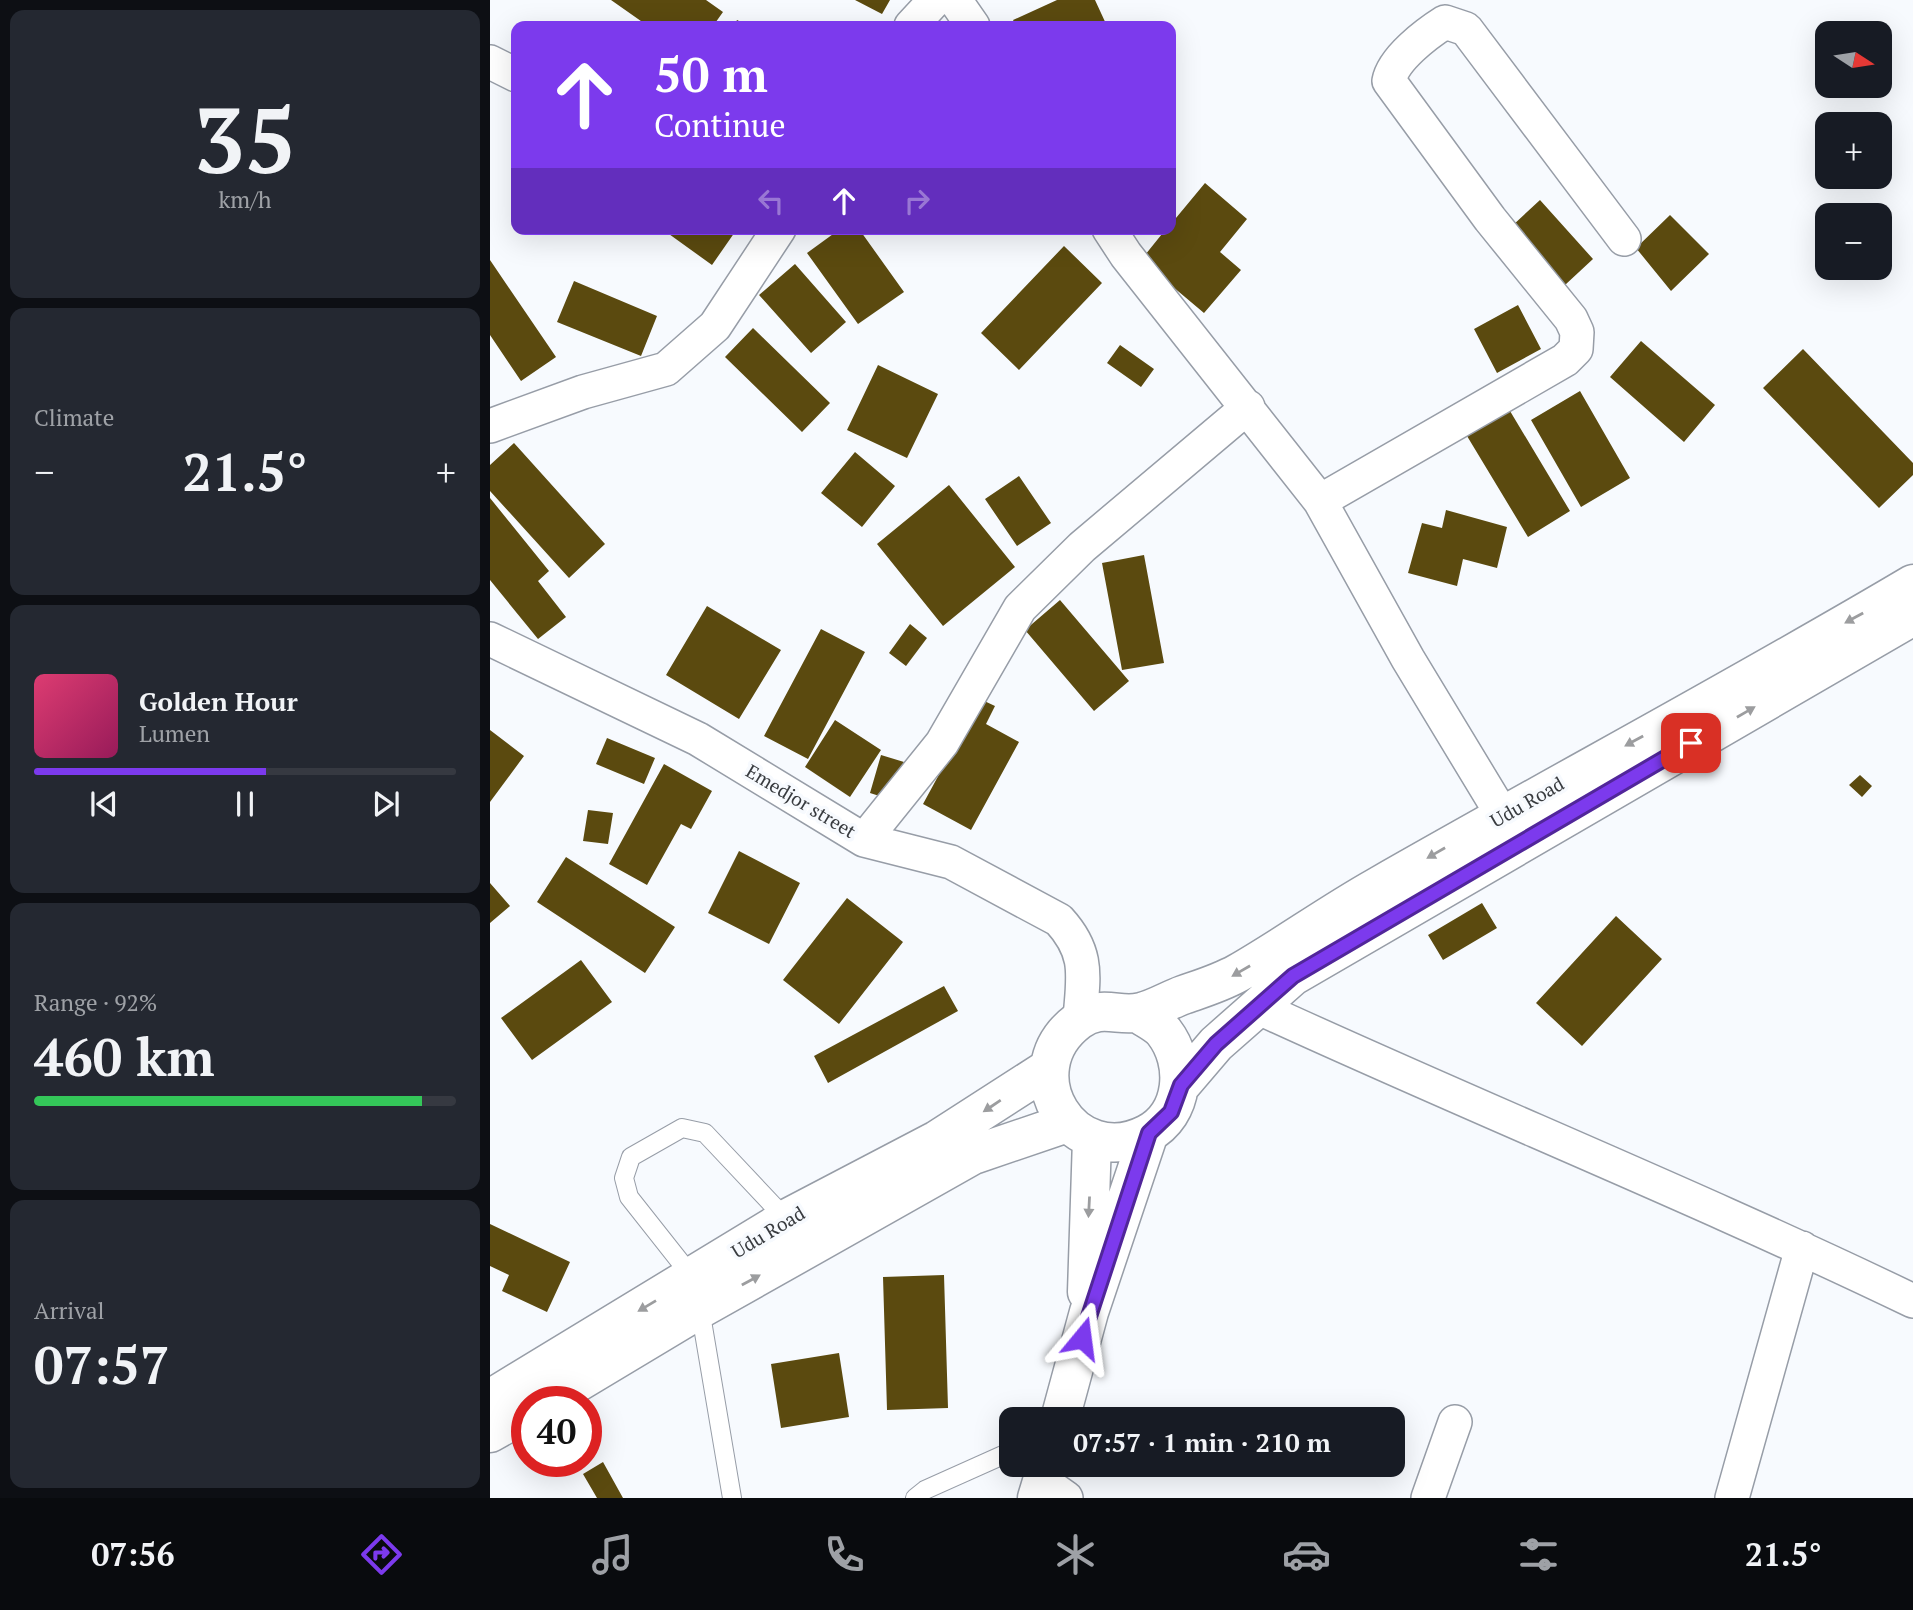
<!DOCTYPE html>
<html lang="en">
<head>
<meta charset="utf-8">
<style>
	:root { --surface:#171b24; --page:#242831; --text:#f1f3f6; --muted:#9ea1a6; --line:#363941; --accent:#7c3aed }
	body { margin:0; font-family:"PT Serif",serif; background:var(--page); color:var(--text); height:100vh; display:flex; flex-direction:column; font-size:26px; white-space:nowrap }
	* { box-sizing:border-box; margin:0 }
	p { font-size:23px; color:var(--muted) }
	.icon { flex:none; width:38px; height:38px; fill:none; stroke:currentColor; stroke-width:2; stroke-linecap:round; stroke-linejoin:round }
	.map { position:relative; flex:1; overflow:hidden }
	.details { display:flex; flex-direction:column; gap:10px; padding:10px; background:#0d0f14; width:490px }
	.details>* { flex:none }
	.hud { position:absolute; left:21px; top:21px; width:665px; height:214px; border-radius:14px; box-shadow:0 7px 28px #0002; background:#7c3aed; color:#fff; overflow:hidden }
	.needle { width:46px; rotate:102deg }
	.buttons { position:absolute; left:1325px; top:21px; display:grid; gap:14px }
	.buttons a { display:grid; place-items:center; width:77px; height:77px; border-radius:14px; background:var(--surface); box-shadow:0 7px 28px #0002; font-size:35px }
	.speed { position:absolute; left:21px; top:1386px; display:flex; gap:14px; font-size:35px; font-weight:700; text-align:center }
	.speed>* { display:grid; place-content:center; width:91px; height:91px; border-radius:50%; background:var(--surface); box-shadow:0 7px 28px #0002; line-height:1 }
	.speed .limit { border:10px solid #d22; background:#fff; color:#111 }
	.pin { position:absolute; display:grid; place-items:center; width:60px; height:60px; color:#fff; margin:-30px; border-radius:14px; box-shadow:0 4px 10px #0006 }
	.me { position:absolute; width:77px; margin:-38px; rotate:16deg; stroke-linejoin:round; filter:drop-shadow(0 0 5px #0008) }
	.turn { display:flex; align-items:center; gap:24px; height:147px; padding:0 28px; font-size:32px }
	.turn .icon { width:91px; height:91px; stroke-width:2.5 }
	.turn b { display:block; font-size:49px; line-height:60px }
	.lanes { display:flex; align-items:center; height:66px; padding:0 28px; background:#0003; justify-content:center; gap:35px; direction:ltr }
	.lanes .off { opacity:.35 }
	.big { font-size:52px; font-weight:700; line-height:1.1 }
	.details .card { flex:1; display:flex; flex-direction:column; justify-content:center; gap:10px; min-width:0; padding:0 24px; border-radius:14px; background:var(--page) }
	.details .dial { align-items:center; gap:0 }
	.dial b { font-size:91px; line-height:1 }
	.song { display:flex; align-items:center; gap:21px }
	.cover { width:84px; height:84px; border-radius:10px; background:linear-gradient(135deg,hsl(340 70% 55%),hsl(330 70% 35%)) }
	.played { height:7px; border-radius:4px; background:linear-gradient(90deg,var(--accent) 55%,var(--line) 55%) }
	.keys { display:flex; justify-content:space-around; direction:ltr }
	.heat { display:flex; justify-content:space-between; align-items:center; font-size:38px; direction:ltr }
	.charge { height:10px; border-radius:5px; background:linear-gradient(90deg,#34c759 92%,var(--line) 0) }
	.trip { position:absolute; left:509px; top:1407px; width:406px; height:70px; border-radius:14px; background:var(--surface); box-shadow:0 7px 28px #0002; font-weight:700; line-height:70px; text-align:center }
	.menu { display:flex; height:112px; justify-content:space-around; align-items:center; background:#090b0e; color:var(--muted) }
	.menu .icon { width:49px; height:49px }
	.menu .on { color:var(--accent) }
	.menu b { font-size:32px; color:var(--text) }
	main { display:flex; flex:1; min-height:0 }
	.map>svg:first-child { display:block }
	.building { fill:#5b4a0f }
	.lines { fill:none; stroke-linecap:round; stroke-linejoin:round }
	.lane-casing { stroke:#979da7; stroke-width:20 }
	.street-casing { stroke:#979da7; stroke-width:36 }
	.secondary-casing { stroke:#979da7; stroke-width:41 }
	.lane { stroke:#fff; stroke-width:18 }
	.street { stroke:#fff; stroke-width:33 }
	.secondary { stroke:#fff; stroke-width:38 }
	.oneway { fill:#9c9d9f }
	.route-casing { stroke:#51269a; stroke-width:18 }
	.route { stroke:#7c3aed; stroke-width:12 }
	.labels { text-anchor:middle; stroke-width:7; stroke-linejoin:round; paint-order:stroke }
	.street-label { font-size:19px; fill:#383b3f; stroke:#f7fafe }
</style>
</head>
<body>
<main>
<section class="details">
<div class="card dial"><b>35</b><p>km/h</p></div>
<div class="card"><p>Climate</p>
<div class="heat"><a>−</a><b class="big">21.5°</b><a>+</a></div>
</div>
<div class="card">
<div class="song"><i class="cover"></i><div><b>Golden Hour</b><p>Lumen</p></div></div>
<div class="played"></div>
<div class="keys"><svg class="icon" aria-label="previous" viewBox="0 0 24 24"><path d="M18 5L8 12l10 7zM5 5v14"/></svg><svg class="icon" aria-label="pause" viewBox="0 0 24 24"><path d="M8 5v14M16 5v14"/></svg><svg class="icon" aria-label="next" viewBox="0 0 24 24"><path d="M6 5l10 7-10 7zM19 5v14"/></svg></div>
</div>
<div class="card"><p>Range · 92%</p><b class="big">460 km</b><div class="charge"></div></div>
<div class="card"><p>Arrival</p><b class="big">07:57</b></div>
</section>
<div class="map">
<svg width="1423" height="1498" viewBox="0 0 1423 1498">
	<rect width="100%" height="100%" fill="#f7fafe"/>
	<path class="building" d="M121 0H216L233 12 223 26H158Z
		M365 0H400L392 14Z
		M567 0H605L617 26H526L523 20Z
		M247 20 259 26H244Z
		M715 183 757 219 730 252 751 270 714 313 651 260 676 229H681V224Z
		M1050 200 1103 259 1075 285 1022 226Z
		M1180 215 1219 254 1181 291 1146 248Z
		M172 229H247L222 265Z
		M350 229H369L414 292 368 324 317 253Z
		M574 246 612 283 529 370 491 333Z
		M0 260 66 357 31 381 0 335Z
		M305 264 356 322 321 353 269 295Z
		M84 281 167 316 151 356 67 322Z
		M1028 305 1051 349 1007 373 984 329Z
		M263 328 340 403 312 432 235 357Z
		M1151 341 1225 405 1194 442 1120 377Z
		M630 345 664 369 651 387 617 363Z
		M1313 349 1423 463V475L1389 508 1273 388Z
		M388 365 448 394 417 458 357 430Z
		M1090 391 1140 478 1091 507 1041 420Z
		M1020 411 1080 511 1038 537 977 436Z
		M24 443 115 544 79 578 0 491V465Z
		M365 452 405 486 372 527 331 493Z
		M529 476 561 523 527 546 495 499Z
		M459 485 525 567 453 626 387 544Z
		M0 498 59 571 48 581 76 617 48 639 0 580Z
		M956 510 1017 527 1007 568 973 559 967 586 918 573 932 523 952 528Z
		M654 555 674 663 632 670 612 563Z
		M570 600 639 681 604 711 535 630Z
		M217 606 291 650 249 719 176 675Z
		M420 624 437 638 416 666 399 653Z
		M331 629 375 652 318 759 274 736Z
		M490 699 505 706 496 724 529 742 481 830 433 804Z
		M345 720 391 750 360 797 315 767Z
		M0 730 34 756 0 802Z
		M117 738 165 758 154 784 106 764Z
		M391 755 414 762 402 800 380 793Z
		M174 764 222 791 201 829 191 824 157 885 119 864Z
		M1370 775 1382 786 1372 797 1359 785Z
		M98 810 123 813 118 844 93 841Z
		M249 851 310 883 279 944 218 913Z
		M76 857 185 927 155 973 47 902Z
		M0 883 20 906 0 923Z
		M357 898 413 942 349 1024 293 980Z
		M992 903 1007 928 953 960 938 935Z
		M1126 916 1172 959 1092 1046 1046 1003Z
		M91 960 122 1002 42 1060 11 1018Z
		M454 986 468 1011 338 1083 324 1056Z
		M0 1224 80 1262 57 1312 12 1291 19 1275 0 1266Z
		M454 1275 458 1408 397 1410 393 1277Z
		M349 1353 359 1417 291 1428 281 1364Z
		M113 1462 133 1498H107L93 1474Z"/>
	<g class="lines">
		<defs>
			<path id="lane" d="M203 1278 139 1197 134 1178 141 1157 192 1128 215 1133 296 1219
				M210 1309 242 1498
				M425 1498 435 1490 522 1451"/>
			<path id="street" d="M465 0 483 26
				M421 26 445 0
				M0 62 26 75
				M619 229 636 255 830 501 918 659 1013 816
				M0 426 93 392 176 369 225 326 289 229
				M830 501 1075 360 1086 349 1087 332 1081 319 1000 219 899 81C903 59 936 34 955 22L976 29 1134 239
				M0 639 208 739 374 840 461 862 569 920C600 954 593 977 590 1019
				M374 840 452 743 530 608 592 547 758 407
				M767 1007C984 1107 1207 1197 1423 1301
				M552 1481 576 1498
				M938 1498 965 1422
				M1242 1498 1312 1248"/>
			<path id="secondary" d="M648 1013C656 1019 668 1024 674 1032 698 1063 695 1114 657 1134 583 1172 521 1072 588 1021 612 1003 629 1018 651 1012 665 1009 679 1000 693 995 713 988 730 983 748 973 795 946 839 914 887 887 1065 785 1246 689 1423 584
				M691 1085 726 1044 803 976 1423 616
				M597 1292 602 1139
				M0 1399 296 1219 447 1140 559 1068
				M55 1402 210 1309 483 1155 577 1123
				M570 1419 599 1312 659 1133
				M0 1433 37 1412
				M547 1498 557 1465"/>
		</defs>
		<use href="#lane" class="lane-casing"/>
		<use href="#street" class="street-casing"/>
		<use href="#secondary" class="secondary-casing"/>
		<use href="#lane" class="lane"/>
		<use href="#street" class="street"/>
		<use href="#secondary" class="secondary"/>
	</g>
	<defs><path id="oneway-solid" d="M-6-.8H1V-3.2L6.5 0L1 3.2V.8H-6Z" transform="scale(1.75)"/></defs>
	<g class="oneway">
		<use href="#oneway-solid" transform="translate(1364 618) rotate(151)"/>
		<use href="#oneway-solid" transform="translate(1256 712) rotate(-30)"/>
		<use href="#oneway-solid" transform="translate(1144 741) rotate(151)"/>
		<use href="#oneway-solid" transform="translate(946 853) rotate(150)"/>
		<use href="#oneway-solid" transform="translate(751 971) rotate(150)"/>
		<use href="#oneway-solid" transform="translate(502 1106) rotate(146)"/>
		<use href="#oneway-solid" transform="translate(599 1207) rotate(93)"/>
		<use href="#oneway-solid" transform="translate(261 1280) rotate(-29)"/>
		<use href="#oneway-solid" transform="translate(157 1306) rotate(149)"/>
	</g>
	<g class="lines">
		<defs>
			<path id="route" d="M592 1338 659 1133 681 1112 691 1085 726 1044 803 976 1201 743"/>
		</defs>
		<use href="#route" class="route-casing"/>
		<use href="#route" class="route"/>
	</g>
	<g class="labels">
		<g class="street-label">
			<text transform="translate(311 801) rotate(31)" y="7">Emedjor street</text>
			<text transform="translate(1037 802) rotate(-30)" y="7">Udu Road</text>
			<text transform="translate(278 1232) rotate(-31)" y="7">Udu Road</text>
		</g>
	</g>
</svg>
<div class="buttons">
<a><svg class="needle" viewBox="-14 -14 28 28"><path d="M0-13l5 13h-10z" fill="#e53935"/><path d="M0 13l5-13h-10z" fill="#9ea1a6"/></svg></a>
<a>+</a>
<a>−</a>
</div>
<div class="speed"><div class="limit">40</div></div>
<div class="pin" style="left:1201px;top:743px;background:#d93025"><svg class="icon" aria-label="arrive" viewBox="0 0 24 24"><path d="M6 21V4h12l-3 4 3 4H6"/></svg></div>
<svg class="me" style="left:592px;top:1338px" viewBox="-20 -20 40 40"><path d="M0-17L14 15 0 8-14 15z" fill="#7c3aed" stroke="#fff" stroke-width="4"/></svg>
<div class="trip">07:57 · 1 min · 210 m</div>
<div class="hud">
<div class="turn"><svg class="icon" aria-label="ahead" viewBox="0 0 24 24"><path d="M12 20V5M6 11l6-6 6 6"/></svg><div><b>50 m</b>Continue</div></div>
<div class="lanes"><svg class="icon off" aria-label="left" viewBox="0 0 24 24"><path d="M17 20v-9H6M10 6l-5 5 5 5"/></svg><svg class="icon" aria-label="ahead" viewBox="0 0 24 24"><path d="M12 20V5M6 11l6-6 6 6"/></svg><svg class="icon off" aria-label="right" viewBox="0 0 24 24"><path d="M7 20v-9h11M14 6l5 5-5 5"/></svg></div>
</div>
</div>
</main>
<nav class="menu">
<b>07:56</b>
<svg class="icon on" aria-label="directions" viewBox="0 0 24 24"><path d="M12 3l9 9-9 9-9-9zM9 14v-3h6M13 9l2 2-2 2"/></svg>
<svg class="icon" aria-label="music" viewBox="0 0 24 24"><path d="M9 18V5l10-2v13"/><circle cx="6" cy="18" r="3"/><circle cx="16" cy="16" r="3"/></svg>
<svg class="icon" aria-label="phone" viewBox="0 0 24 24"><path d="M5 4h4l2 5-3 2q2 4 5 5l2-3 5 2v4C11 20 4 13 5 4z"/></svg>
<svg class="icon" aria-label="climate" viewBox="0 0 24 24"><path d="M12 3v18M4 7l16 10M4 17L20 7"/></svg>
<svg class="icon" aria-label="car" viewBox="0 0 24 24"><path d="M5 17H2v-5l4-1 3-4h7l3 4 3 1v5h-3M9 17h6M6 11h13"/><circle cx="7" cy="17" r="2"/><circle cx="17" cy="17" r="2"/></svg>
<svg class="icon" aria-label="filters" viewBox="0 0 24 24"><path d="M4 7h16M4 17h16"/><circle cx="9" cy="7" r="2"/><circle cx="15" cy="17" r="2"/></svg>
<b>21.5°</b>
</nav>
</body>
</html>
